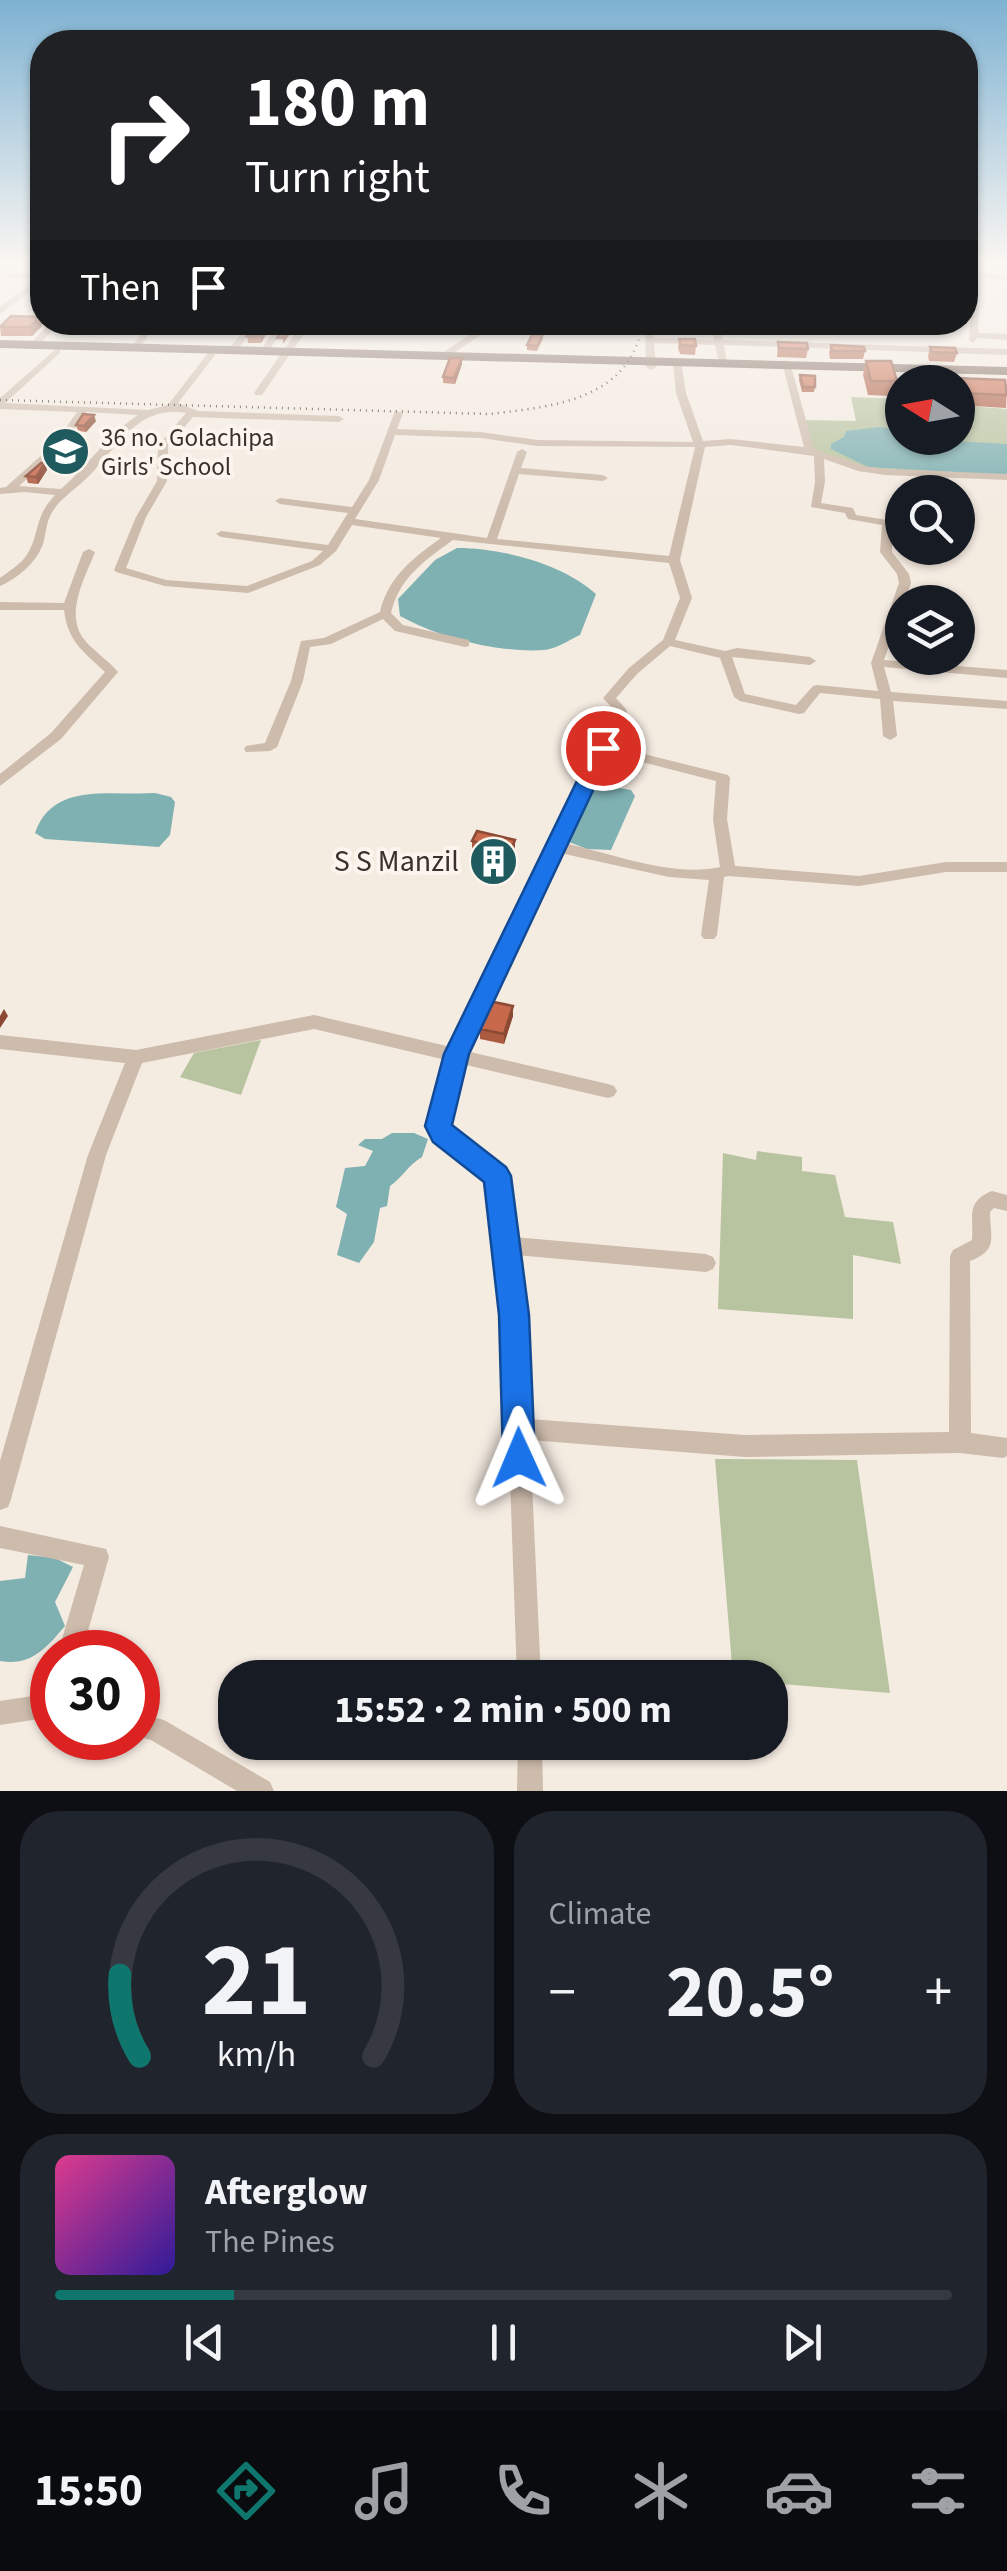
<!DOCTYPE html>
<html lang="en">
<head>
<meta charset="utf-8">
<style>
	:root { --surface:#171b24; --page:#20242c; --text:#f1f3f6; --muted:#9ea1a6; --line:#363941; --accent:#0f766e }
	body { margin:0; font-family:"Source Sans 3",sans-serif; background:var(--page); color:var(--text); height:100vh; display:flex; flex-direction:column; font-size:38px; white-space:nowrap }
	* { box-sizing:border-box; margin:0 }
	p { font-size:32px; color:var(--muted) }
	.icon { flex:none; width:55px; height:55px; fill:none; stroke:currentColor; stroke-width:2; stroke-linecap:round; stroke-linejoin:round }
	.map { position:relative; height:1791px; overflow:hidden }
	.sheet { display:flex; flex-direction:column; gap:20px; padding:20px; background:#0d0f14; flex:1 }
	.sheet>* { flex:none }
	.top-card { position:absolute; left:30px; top:30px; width:948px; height:305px; border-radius:40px; box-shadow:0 2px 8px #0004; background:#202124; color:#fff; overflow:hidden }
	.needle { width:65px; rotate:281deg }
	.tools { position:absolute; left:885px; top:365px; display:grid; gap:20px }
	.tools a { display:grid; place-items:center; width:90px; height:90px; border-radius:50%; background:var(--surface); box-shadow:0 2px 8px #0004; font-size:50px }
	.speed { position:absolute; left:30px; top:1630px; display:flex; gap:20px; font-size:50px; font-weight:700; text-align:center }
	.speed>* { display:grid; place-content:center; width:130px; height:130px; border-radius:50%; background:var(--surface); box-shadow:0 2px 8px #0004; line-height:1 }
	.speed .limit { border:15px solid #d22; background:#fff; color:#111 }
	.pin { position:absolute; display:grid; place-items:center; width:85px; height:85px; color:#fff; margin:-42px; border:5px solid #fff; border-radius:50%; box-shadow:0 2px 10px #0007 }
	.me { position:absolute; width:110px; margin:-55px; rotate:359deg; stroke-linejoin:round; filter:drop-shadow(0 0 8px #0008) }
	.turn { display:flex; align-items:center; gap:35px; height:210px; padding:0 50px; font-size:45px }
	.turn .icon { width:130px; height:130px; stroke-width:2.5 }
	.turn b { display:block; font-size:70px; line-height:85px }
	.then { display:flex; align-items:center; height:95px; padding:0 50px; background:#0003; gap:20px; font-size:38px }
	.big { font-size:75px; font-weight:700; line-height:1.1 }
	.sheet .widget { flex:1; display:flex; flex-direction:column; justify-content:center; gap:15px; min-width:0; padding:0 35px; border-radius:40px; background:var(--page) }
	.sheet .dial { align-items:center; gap:0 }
	.dial svg { height:260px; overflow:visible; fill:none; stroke:var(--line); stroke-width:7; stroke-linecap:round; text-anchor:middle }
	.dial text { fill:var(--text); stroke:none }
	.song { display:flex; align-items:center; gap:30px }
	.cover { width:120px; height:120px; border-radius:15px; background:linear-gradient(135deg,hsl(330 70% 55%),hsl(250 70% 35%)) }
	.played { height:10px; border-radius:5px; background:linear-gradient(90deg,var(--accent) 20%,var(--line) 20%) }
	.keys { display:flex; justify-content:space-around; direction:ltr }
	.heat { display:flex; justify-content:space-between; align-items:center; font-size:55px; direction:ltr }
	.sheet .tiles { flex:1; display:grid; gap:20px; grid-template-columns:1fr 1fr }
	.widget:last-child { grid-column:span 2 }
	.trip { position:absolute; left:218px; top:1660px; width:570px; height:100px; border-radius:40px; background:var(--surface); box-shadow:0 2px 8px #0004; font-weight:700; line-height:100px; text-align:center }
	.menu { display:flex; height:160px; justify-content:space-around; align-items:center; background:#090b0e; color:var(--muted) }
	.menu .icon { width:70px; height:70px }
	.menu .selected { color:var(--accent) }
	.menu b { font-size:45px; color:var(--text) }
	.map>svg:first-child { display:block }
	.green { fill:#b8c4a0 }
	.water { fill:#7fb0b2 }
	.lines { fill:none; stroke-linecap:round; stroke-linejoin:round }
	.minor { fill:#cdbbac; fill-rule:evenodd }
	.major { fill:#7d675c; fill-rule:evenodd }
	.rail { stroke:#3b302b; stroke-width:2.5; stroke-dasharray:1 5; stroke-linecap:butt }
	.wall { fill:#ac5a40 }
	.shaded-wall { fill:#8c4a34 }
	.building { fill:#c8694b; stroke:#8c4a34; stroke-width:2.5 }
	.route { fill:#1a73e8; stroke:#114b97; stroke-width:2.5 }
	.labels { text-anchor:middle; stroke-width:8; stroke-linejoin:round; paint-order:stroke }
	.far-poi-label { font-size:25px; fill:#3b302b; stroke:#fbf5ee; text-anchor:start }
	.poi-label { font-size:30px; fill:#3b302b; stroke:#fbf5ee; text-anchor:end }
</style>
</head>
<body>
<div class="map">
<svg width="1007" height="1791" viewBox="0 0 1007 1791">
	<rect width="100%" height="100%" fill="#f4ebe1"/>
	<path class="green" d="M851 397 902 399V438H958V405L1007 409V477L867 468 818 452 812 448 804 420 856 421Z
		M261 1040 241 1095 180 1077 194 1053Z
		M757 1151 802 1157V1171L835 1175 845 1217 893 1222 901 1264 853 1255V1319L718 1309 723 1153 756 1160Z
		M715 1459 857 1460 890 1693 770 1683V1678L733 1677Z"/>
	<path class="water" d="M880 427 898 430 902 438 1007 444V475L868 467 831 449V444L844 437 846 431Z
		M457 548C503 548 563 564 596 594L580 635C569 640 556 649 544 650 498 653 440 638 400 616L398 599 435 560Z
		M608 786 631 790 635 796 611 850 587 849 569 842C569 816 582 791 608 786Z
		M155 793 171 797 175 802 170 835 159 847 45 839 35 833C53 781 110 796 155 793Z
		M392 1133H414L428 1139 422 1157C408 1165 403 1177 390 1186L387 1206 380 1208 374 1242 359 1263 337 1255 347 1214 336 1207 345 1168 365 1166 373 1151 358 1145 365 1139H382Z
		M28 1555 55 1558 73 1567 55 1602 65 1626C47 1647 31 1667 0 1661V1581L25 1578Z"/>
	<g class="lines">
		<path class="minor" d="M965 270 1007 276V280L969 275 979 308 978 333 1007 334V340L977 338 973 343 969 340 971 310 965 309V303L970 304 965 288Z
			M9 274 42 275V283L0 314V307L37 279 12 278 8 276Z
			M51 322H60L37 347H31V343Z
			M149 322H158L138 350H132L131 348Z
			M252 322H261L235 352H229V348Z
			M279 322H288L267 353H261L260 351Z
			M303 322H312L262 395H256L254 393Z
			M489 322H500L445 359H439V355Z
			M645 322H653L654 338 714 340 711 323 719 322 723 340 1007 349V355L724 345 727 363 723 366 719 363 715 345 654 343 656 367 651 370 646 367Z
			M795 322H803V326L796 328Z
			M878 322H886L885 333H879Z
			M57 348 60 349V353L5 403 148 410 168 405 208 353 211 352 215 355 178 403 198 411 339 416 344 419 339 422 193 417 168 446 167 481 146 517 126 568 166 580 247 586 312 561 323 551 221 537 216 534 221 531 328 545 348 513 280 504 275 501 280 498 352 507 369 480 395 411 403 413 397 429 481 432 537 440 693 442 676 393 673 362 677 359 681 362 686 393 703 441 731 439 804 447 782 363 786 360 790 363 814 449 864 466 885 469 1007 474V480L885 475 858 471 824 459 825 482 821 503 853 508 856 515 887 520 892 523V552L909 574 911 583 884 660 1007 670V678L884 667 891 692 1007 701V709L893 701 897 736 890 740 883 736 880 699 820 693 804 713 799 714 740 701 734 697 720 658 670 646 637 674 616 698 626 709 630 722 612 746 728 775 730 778 727 819 735 866 859 876 946 862H1007V872H946L859 886 728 876 724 877 717 935 714 939H704L701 935 709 880 669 877 560 853 466 1051 608 1084 614 1086 617 1091 614 1096 608 1098 462 1064 448 1126 503 1170 514 1237 706 1254 713 1257 716 1263 713 1269 706 1272 516 1255 529 1419 745 1435 949 1432 950 1256 953 1250 972 1240C974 1217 965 1202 992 1191L1007 1195V1211L994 1208 990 1212C990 1237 999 1250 970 1261L971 1433 1007 1438V1456L1003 1458 960 1453 745 1457 530 1440 541 1678H517L506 1363 488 1180 436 1138 430 1126 446 1060 314 1029 142 1063 106 1155 11 1499 8 1507 0 1510V1461L88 1155 125 1063 0 1049V1035L136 1050 314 1015 451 1047 596 748 616 722 614 710 603 698 629 668 663 640 680 598 669 563 453 540C425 560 399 578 391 613L403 625 469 640V646L465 647 395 631 383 619 331 644 310 647 303 681 277 747 270 751 246 752 244 749 246 746 265 743 291 681 301 641 324 638 380 612C388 577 413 558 441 538L352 525 336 551 320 565 248 593 165 586 116 572 114 570 136 517 157 481 158 446 186 413C139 404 117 447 89 476 76 489 60 498 51 514 46 523 46 534 43 544 36 563 18 578 0 586V578C9 571 20 565 26 556 40 536 33 518 55 495L25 492 0 494V488L6 487 56 442 77 412 0 409V398ZM86 412 138 415C108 434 88 466 61 489L19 486 64 446ZM395 435 481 438 537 446 695 447 669 556 497 539 519 474 603 481 608 478 603 475 521 468 527 452 522 449 517 452 487 538 355 519 379 480ZM731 445 814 456 815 482 811 507 845 513 848 519 882 525 880 552 897 574 899 583 871 663 878 691 817 685 813 686 796 705 745 694 732 657 810 665 816 661 810 657 737 648 725 651 675 640 692 598 680 560 705 447ZM607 753 716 781 713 819 720 867C674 878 610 853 564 843Z
			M89 549 95 552C85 578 65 612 83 638 92 650 108 660 118 672L61 739 0 786V774L51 733 105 672C83 651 68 642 64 610H0V602L64 603 83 552Z
			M958 653 964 655V661L954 660 952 658H958Z
			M0 1526 106 1549 109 1557 82 1652H58L84 1565 0 1548Z
			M52 1693V1717L0 1725V1701Z
			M138 1713 164 1720 270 1782 274 1791H237L151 1740 138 1737Z
			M518 1742H542L543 1791H517Z"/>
		<path class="major" d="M0 340 1007 367V375L0 348Z"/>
		<path class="rail" d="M0 400 490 414C556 406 630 400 643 322"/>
	</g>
	<path class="wall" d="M39 317 42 326 32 336H1L0 326Z
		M259 322 261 343H248L247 336Z
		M543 334V339L537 351 527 350V345Z
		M679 339 696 346 695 355 680 354 678 348Z
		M778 342 808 349 806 358 777 357Z
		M831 345 865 351 863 359H830L829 352Z
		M930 347 957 353 954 362 929 361 928 356Z
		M866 361 897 381 893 396 868 395 863 375Z
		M462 364 455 384 443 383V377Z
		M800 375 815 387 814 392H802L799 380Z
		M956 378 1007 387 1006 408 958 405V382H954Z
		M96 421 86 432 78 431 76 425Z
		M45 463 47 470 38 484 28 483 26 476Z
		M515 840V860L511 870 472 861V841Z
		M513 1006V1016L504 1044 480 1039V1029Z"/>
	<path class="shaded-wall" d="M39 317 42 326 32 336 30 327Z
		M269 322H274L261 343 260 336Z
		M293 322H298L283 344V338Z
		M462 358V364L455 384 454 378Z
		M94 415 96 421 86 432 84 426Z
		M45 463 47 470 38 484 36 477Z
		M515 840V860L511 870V850Z
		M513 1006V1016L504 1044V1034Z
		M4 1009 8 1016 0 1028V1016Z"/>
	<path class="building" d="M11 316 39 317 30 327H0Z
		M259 322H269L260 336H247Z
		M287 322H293L283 338H277Z
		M533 333 543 334 537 346 527 345Z
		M679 339H695L696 346 681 345Z
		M778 342 807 343 808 349 779 348Z
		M831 345 864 347 865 351H832Z
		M930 347 955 348 957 353 932 352Z
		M450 358H462L454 378 443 377Z
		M866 361H891L897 381H871Z
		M800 375 815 376V387H803Z
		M956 378 1005 380 1007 395 959 393Z
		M83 414 94 415 84 426 76 425Z
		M41 463H45L36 477 26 476Z
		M477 831 515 840 511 850 472 841Z
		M489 1001 513 1006 504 1034 480 1029Z"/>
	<linearGradient id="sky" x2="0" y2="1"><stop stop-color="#7eb2d2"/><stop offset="0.51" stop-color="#faf6f2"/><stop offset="1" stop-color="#faf6f2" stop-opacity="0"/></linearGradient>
	<rect width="1007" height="514" fill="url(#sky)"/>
	<path class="route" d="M603 742 613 748 469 1054 452 1125 506 1167 511 1176 529 1315 535 1458 530 1469 519 1474 507 1469 503 1458 499 1315 484 1182 433 1142 425 1126 444 1054 593 748Z"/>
	<defs>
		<symbol id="school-disc" viewBox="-11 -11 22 22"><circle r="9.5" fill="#1f5a5e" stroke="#fbf5ee"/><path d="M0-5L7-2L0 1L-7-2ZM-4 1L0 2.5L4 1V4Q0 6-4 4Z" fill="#fff"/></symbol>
		<symbol id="building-disc" viewBox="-11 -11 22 22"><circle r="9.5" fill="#1f5a5e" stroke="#fbf5ee"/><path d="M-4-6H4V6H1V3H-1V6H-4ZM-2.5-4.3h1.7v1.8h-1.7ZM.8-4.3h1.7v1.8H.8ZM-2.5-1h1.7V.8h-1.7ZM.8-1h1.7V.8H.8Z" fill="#fff"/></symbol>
	</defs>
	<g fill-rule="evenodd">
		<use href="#school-disc" x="38" y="424" width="55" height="55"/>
		<use href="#building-disc" x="466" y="834" width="55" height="55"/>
	</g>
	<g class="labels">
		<g class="far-poi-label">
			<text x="101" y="446">36 no. Golachipa<tspan x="101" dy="29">Girls' School</tspan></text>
		</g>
		<g class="poi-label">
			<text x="459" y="871">S S Manzil</text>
		</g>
	</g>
</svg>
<div class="tools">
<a><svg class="needle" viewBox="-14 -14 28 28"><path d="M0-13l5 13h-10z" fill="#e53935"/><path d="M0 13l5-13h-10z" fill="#9ea1a6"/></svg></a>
<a><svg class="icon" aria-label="search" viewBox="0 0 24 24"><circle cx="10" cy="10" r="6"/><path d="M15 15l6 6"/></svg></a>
<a><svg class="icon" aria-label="layers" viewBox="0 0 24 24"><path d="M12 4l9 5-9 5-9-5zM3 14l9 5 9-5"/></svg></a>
</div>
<div class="speed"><div class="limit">30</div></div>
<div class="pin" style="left:603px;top:748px;background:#d93025"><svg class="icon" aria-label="arrive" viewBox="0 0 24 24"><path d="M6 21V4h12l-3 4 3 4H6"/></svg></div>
<svg class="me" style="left:519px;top:1458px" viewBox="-20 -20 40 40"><path d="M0-17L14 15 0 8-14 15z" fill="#1a73e8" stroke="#fff" stroke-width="4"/></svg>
<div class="trip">15:52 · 2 min · 500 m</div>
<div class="top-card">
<div class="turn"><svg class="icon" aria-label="right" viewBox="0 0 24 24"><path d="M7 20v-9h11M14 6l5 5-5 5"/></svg><div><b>180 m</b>Turn right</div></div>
<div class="then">Then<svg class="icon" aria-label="arrive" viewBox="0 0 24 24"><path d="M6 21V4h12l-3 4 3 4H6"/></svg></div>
</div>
</div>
<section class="sheet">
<div class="tiles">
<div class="widget dial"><svg viewBox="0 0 100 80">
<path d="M14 69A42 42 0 1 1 86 69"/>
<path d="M14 69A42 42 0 0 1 8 44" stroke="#0f766e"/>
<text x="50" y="56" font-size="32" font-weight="700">21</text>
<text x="50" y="72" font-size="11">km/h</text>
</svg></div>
<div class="widget"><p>Climate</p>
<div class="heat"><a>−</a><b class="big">20.5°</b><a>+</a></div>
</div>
<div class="widget">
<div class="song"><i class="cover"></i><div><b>Afterglow</b><p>The Pines</p></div></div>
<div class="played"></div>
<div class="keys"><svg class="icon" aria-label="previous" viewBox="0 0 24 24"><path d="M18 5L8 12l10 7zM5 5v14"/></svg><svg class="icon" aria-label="pause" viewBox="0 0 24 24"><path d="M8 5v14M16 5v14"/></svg><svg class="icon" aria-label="next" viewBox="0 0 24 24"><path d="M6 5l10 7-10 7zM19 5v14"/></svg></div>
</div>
</div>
</section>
<nav class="menu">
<b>15:50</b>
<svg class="icon selected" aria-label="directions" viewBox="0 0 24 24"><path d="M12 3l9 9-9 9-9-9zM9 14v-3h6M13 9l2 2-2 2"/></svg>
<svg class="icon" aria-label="music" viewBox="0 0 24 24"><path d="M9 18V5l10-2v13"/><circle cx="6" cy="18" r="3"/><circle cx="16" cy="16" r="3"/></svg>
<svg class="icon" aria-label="phone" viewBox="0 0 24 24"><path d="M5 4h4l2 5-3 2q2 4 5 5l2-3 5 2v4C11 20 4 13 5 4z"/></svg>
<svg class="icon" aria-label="climate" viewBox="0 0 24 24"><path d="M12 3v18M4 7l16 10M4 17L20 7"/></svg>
<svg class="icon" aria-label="car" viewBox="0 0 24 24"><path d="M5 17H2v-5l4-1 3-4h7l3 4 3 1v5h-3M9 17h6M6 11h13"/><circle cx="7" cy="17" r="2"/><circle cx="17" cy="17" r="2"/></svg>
<svg class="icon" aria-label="filters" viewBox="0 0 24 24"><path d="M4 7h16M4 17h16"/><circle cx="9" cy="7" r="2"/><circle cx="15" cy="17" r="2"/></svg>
</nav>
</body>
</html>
